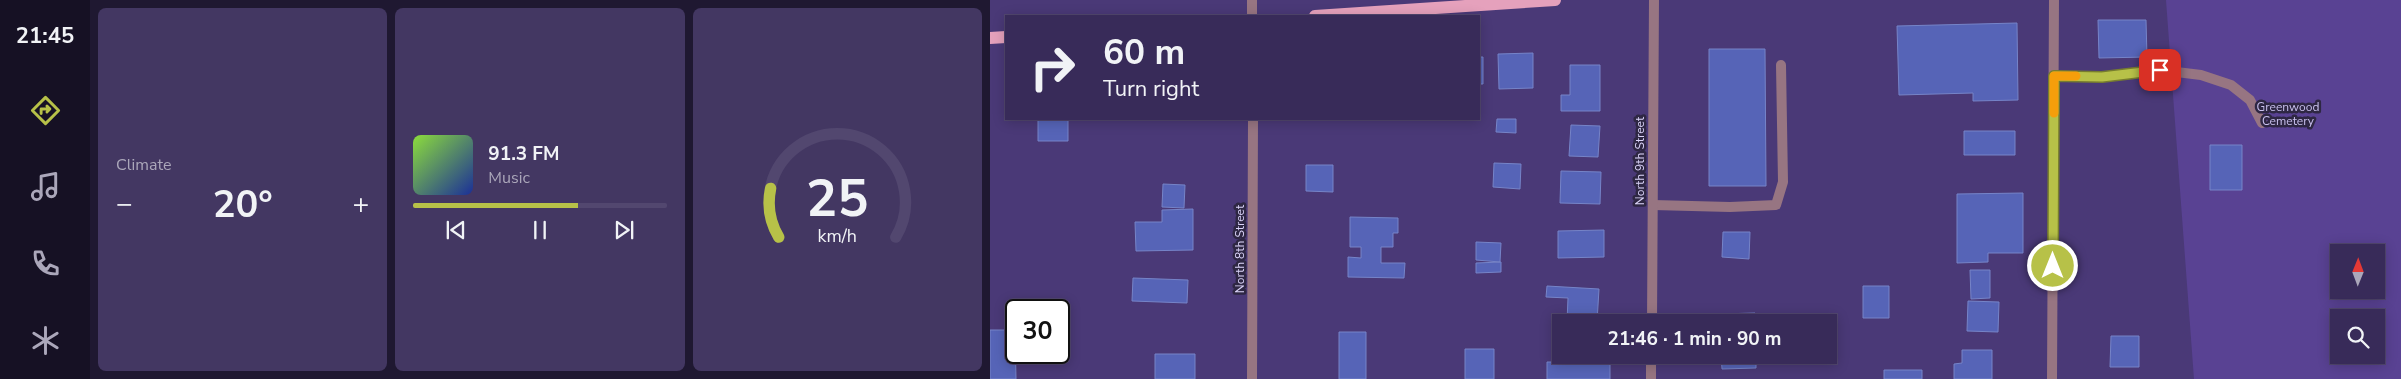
<!DOCTYPE html>
<html lang="en">
<head>
<meta charset="utf-8">
<style>
	:root { --surface:#382b59; --page:#433762; --text:#f1f3f6; --muted:#aba7ba; --line:#52476f; --accent:#b7c148 }
	body { margin:0; font-family:"Nunito Sans",sans-serif; background:var(--page); color:var(--text); height:100vh; display:flex; flex-direction:column; font-size:19px; white-space:nowrap }
	* { box-sizing:border-box; margin:0 }
	p { font-size:16px; color:var(--muted) }
	.icon { flex:none; width:28px; height:28px; fill:none; stroke:currentColor; stroke-width:2; stroke-linecap:round; stroke-linejoin:round }
	.map { position:relative; flex:1; overflow:hidden }
	.side { display:flex; flex-direction:column; gap:8px; padding:8px; background:#1f1831; width:900px }
	.side>* { flex:none }
	.hud { position:absolute; left:15px; top:15px; width:475px; height:105px; border-radius:0px; box-shadow:0 2px 12px #0003,0 0 0 1px var(--line); background:#382b59; color:var(--text); overflow:hidden }
	.needle { width:32px; rotate:1deg }
	.controls { position:absolute; left:1340px; top:244px; display:grid; gap:10px }
	.controls a { display:grid; place-items:center; width:55px; height:55px; border-radius:0px; background:var(--surface); box-shadow:0 2px 12px #0003,0 0 0 1px var(--line); font-size:25px }
	.speed { position:absolute; left:15px; top:299px; display:flex; gap:10px; font-size:25px; font-weight:700; text-align:center }
	.speed>* { display:grid; place-content:center; width:65px; height:65px; border-radius:50%; background:var(--surface); box-shadow:0 2px 12px #0003,0 0 0 1px var(--line); line-height:1 }
	.speed .limit { border:2px solid #111; border-radius:8px; background:#fff; color:#111 }
	.pin { position:absolute; display:grid; place-items:center; width:42px; height:42px; color:#fff; margin:-21px; border-radius:10px; box-shadow:0 2px 8px #0006 }
	.me { position:absolute; width:55px; margin:-28px; rotate:0deg; stroke-linejoin:round; filter:drop-shadow(0 0 4px #0008) }
	.turn { display:flex; align-items:center; gap:18px; height:105px; padding:0 15px; font-size:22px }
	.turn .icon { width:65px; height:65px; stroke-width:2.5 }
	.turn b { display:block; font-size:35px; line-height:42px }
	.big { font-size:38px; font-weight:700; line-height:1.1 }
	.side .widget { flex:1; display:flex; flex-direction:column; justify-content:center; gap:8px; min-width:0; padding:0 18px; border-radius:8px; background:var(--page) }
	.side .dial { align-items:center; gap:0 }
	.dial svg { height:130px; overflow:visible; fill:none; stroke:var(--line); stroke-width:7; stroke-linecap:round; text-anchor:middle }
	.dial text { fill:var(--text); stroke:none }
	.song { display:flex; align-items:center; gap:15px }
	.cover { width:60px; height:60px; border-radius:8px; background:linear-gradient(135deg,hsl(90 70% 55%),hsl(230 70% 35%)) }
	.played { height:5px; border-radius:2px; background:linear-gradient(90deg,var(--accent) 65%,var(--line) 65%) }
	.keys { display:flex; justify-content:space-around; direction:ltr }
	.heat { display:flex; justify-content:space-between; align-items:center; font-size:28px; direction:ltr }
	.side .tiles { flex:1; display:grid; gap:8px; grid-template-columns:repeat(3,1fr) }
	.trip { position:absolute; left:562px; top:314px; width:285px; height:50px; border-radius:0px; background:var(--surface); box-shadow:0 2px 12px #0003,0 0 0 1px var(--line); font-weight:700; line-height:50px; text-align:center }
	main { display:flex; flex:1; min-height:0 }
	.dock { display:flex; flex-direction:column; width:90px; justify-content:space-around; align-items:center; background:#161124; color:var(--muted) }
	.dock .icon { width:35px; height:35px }
	.dock .selected { color:var(--accent) }
	.dock b { font-size:22px; color:var(--text) }
	.map>svg:first-child { display:block }
	.green { fill:#594293; fill-rule:evenodd }
	.building { fill:#5664b7; stroke:#7684c8 }
	.lines { fill:none; stroke-linecap:round; stroke-linejoin:round }
	.lane { stroke:#977582; stroke-width:10 }
	.street { stroke:#977582; stroke-width:10 }
	.primary { stroke:#e5a1bc; stroke-width:12 }
	.route-casing { stroke:#777d2f; stroke-width:12 }
	.route { stroke:#b7c148; stroke-width:9 }
	.slow { stroke:#f59e0b; stroke-width:9 }
	.labels { text-anchor:middle; stroke-width:5; stroke-linejoin:round; paint-order:stroke }
	.park-label { font-size:12px; fill:#c9c0ee; stroke:#2e2743 }
	.street-label { font-size:12px; fill:#dcd5fa; stroke:#2e2743 }
</style>
</head>
<body>
<main>
<nav class="dock">
<b>21:45</b>
<svg class="icon selected" aria-label="directions" viewBox="0 0 24 24"><path d="M12 3l9 9-9 9-9-9zM9 14v-3h6M13 9l2 2-2 2"/></svg>
<svg class="icon" aria-label="music" viewBox="0 0 24 24"><path d="M9 18V5l10-2v13"/><circle cx="6" cy="18" r="3"/><circle cx="16" cy="16" r="3"/></svg>
<svg class="icon" aria-label="phone" viewBox="0 0 24 24"><path d="M5 4h4l2 5-3 2q2 4 5 5l2-3 5 2v4C11 20 4 13 5 4z"/></svg>
<svg class="icon" aria-label="climate" viewBox="0 0 24 24"><path d="M12 3v18M4 7l16 10M4 17L20 7"/></svg>
</nav>
<section class="side">
<div class="tiles">
<div class="widget"><p>Climate</p>
<div class="heat"><a>−</a><b class="big">20°</b><a>+</a></div>
</div>
<div class="widget">
<div class="song"><i class="cover"></i><div><b>91.3 FM</b><p>Music</p></div></div>
<div class="played"></div>
<div class="keys"><svg class="icon" aria-label="previous" viewBox="0 0 24 24"><path d="M18 5L8 12l10 7zM5 5v14"/></svg><svg class="icon" aria-label="pause" viewBox="0 0 24 24"><path d="M8 5v14M16 5v14"/></svg><svg class="icon" aria-label="next" viewBox="0 0 24 24"><path d="M6 5l10 7-10 7zM19 5v14"/></svg></div>
</div>
<div class="widget dial"><svg viewBox="0 0 100 80">
<path d="M14 69A42 42 0 1 1 86 69"/>
<path d="M14 69A42 42 0 0 1 9 39" stroke="#b7c148"/>
<text x="50" y="56" font-size="32" font-weight="700">25</text>
<text x="50" y="72" font-size="11">km/h</text>
</svg></div>
</div>
</section>
<div class="map">
<svg width="1411" height="379" viewBox="0 0 1411 379">
	<rect width="100%" height="100%" fill="#4a3977"/>
	<path class="green" d="M1176 0H1411V379H1204ZM1349 252H1386V290H1349ZM1349 318H1386V355H1349Z"/>
	<path class="building" d="M1108 20H1156L1157 57 1109 58Z
		M1027 23 1028 100 983 101V93L909 95 907 26Z
		M719 49H775L776 186H719Z
		M543 53V88L509 89 508 54Z
		M489 57H493V84H489Z
		M580 65H610V111H571V95H580Z
		M48 119H78V141H48Z
		M507 119H526V133L506 132Z
		M581 125 610 126 608 157 579 156Z
		M974 131H1025V155H974Z
		M1220 145H1252V190H1220Z
		M504 163 531 164 530 189 503 187Z
		M316 165H343V192L316 191Z
		M571 171 611 172 610 204 570 203Z
		M173 184 195 185 194 208 172 207Z
		M1033 193V253H998V262L967 263V194Z
		M203 209V250L146 251 145 222H172V210Z
		M360 217 408 218V233H403V247H391V263H415L414 278 358 277V257L371 258V247H360Z
		M614 230V257L568 258V231Z
		M733 232H760L759 259 732 257Z
		M486 242 511 243 510 262 486 260Z
		M511 262V272L486 273V263Z
		M980 270H1000V298L981 299Z
		M143 278 198 280 197 303 142 301Z
		M557 286 609 289 607 322H577L578 298 556 297Z
		M873 286H899V318H873Z
		M978 301 1009 302 1008 332 977 331Z
		M765 313V322H731V314Z
		M0 330H25L26 379H0Z
		M349 332H376V379H349Z
		M1121 336H1149V367H1120Z
		M475 349H504V379H475Z
		M972 350H1002V379H964V364L972 363Z
		M165 354H205V379H165Z
		M731 355H766V368L732 369Z
		M557 362H620V379H557Z
		M894 370H932V379H894Z"/>
	<g class="lines">
		<path class="lane" d="M1064 76 1111 77 1170 70 1211 75 1241 85 1260 100 1272 123
			M663 205 740 207 786 205 793 182 791 65"/>
		<path class="street" d="M262 16V0
			M662 322 664 0
			M262 379 263 119
			M661 379V355
			M1062 379 1064 0"/>
		<path class="primary" d="M325 16 565 0
			M0 38 16 37"/>
	</g>
	<g class="lines">
		<defs>
			<path id="route" d="M1063 266 1064 76 1112 77 1170 70"/>
		</defs>
		<use href="#route" class="route-casing"/>
		<use href="#route" class="route"/>
		<path class="slow" d="M1064 113V76H1086"/>
	</g>
	<g class="labels">
		<g class="park-label">
			<text x="1298" y="111">Greenwood<tspan x="1298" dy="14">Cemetery</tspan></text>
		</g>
		<g class="street-label">
			<text transform="translate(650 161) rotate(-90)" y="4">North 9th Street</text>
			<text transform="translate(250 249) rotate(-90)" y="4">North 8th Street</text>
		</g>
	</g>
</svg>
<div class="controls">
<a><svg class="needle" viewBox="-14 -14 28 28"><path d="M0-13l5 13h-10z" fill="#e53935"/><path d="M0 13l5-13h-10z" fill="#aba7ba"/></svg></a>
<a><svg class="icon" aria-label="search" viewBox="0 0 24 24"><circle cx="10" cy="10" r="6"/><path d="M15 15l6 6"/></svg></a>
</div>
<div class="speed"><div class="limit">30</div></div>
<div class="pin" style="left:1170px;top:70px;background:#d93025"><svg class="icon" aria-label="arrive" viewBox="0 0 24 24"><path d="M6 21V4h12l-3 4 3 4H6"/></svg></div>
<svg class="me" style="left:1063px;top:266px" viewBox="-20 -20 40 40"><circle r="17" fill="#b7c148" stroke="#fff" stroke-width="3"/><path d="M0-11L8 9 0 5-8 9z" fill="#fff"/></svg>
<div class="trip">21:46 · 1 min · 90 m</div>
<div class="hud">
<div class="turn"><svg class="icon" aria-label="right" viewBox="0 0 24 24"><path d="M7 20v-9h11M14 6l5 5-5 5"/></svg><div><b>60 m</b>Turn right</div></div>
</div>
</div>
</main>
</body>
</html>
